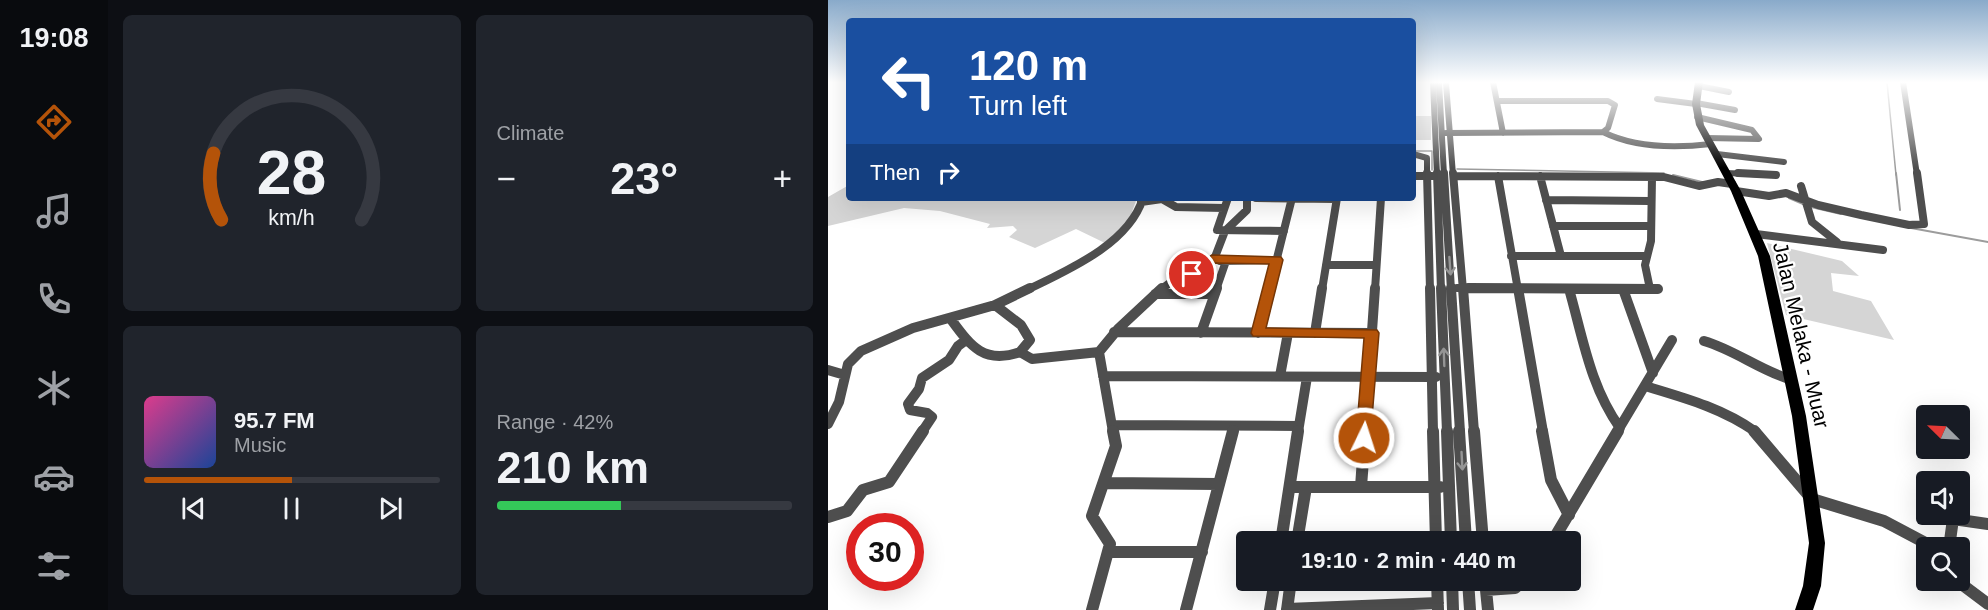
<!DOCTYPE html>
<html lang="en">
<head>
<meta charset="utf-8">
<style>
	:root { --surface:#171b24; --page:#20242c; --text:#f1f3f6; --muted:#9ea1a6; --line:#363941; --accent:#b45309 }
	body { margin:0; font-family:Arial,sans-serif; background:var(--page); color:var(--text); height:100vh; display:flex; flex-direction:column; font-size:22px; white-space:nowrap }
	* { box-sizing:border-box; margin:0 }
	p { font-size:20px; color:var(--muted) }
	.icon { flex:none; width:33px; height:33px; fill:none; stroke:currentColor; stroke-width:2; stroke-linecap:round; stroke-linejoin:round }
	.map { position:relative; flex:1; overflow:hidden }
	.panel { display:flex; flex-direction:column; gap:15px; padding:15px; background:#0d0f14; width:720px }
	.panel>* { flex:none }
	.guide { position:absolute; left:18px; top:18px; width:570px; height:183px; border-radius:6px; box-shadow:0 6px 24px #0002; background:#1a4fa0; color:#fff; overflow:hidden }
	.needle { width:39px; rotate:294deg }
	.fabs { position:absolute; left:1088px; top:405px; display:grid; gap:12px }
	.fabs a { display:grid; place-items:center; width:54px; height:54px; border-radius:6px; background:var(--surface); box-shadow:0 6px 24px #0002; font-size:30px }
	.speed { position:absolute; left:18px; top:513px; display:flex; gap:12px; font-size:30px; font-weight:700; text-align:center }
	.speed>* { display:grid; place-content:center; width:78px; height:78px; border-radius:50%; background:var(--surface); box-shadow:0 6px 24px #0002; line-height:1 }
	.speed .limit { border:9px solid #d22; background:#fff; color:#111 }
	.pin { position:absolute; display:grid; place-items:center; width:51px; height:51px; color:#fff; margin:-26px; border:3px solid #fff; border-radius:50%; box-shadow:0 2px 6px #0007 }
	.me { position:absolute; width:66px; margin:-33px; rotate:4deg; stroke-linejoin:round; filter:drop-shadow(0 0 4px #0008) }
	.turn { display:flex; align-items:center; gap:21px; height:126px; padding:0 24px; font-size:27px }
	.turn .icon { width:78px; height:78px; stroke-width:2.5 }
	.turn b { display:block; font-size:42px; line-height:51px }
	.then { display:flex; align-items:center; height:57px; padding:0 24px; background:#0003; gap:12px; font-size:22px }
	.big { font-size:45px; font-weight:700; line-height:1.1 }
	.panel .card { flex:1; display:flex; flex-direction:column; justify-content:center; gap:9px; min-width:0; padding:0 21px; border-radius:9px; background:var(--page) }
	.panel .dial { align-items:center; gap:0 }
	.dial svg { height:156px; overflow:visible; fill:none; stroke:var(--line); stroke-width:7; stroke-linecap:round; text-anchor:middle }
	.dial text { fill:var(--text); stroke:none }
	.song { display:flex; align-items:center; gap:18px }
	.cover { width:72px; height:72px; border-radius:9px; background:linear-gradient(135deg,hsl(330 70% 55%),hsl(220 70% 35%)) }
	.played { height:6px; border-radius:3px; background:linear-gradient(90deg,var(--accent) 50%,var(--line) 50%) }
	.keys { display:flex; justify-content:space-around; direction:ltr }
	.heat { display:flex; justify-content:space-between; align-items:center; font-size:33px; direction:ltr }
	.charge { height:9px; border-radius:4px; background:linear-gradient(90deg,#34c759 42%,var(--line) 0) }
	.panel .tiles { flex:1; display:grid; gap:15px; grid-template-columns:repeat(2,1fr) }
	.trip { position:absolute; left:408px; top:531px; width:345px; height:60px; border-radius:6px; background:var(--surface); box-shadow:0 6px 24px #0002; font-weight:700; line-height:60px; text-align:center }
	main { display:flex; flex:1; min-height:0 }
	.dock { display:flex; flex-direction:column; width:108px; justify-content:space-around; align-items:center; background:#090b0e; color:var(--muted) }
	.dock .icon { width:42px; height:42px }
	.dock .on { color:var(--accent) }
	.dock b { font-size:27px; color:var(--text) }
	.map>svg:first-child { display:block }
	.green { fill:#d5d5d5 }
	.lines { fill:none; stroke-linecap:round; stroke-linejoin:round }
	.stream-far1 { stroke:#9c9c9c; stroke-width:1.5 }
	.stream { stroke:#9c9c9c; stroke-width:2 }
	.minor-far3 { stroke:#4e4e4e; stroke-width:6 }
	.minor-far2 { stroke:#4e4e4e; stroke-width:8 }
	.minor-far1 { stroke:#4e4e4e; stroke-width:10 }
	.minor { stroke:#4e4e4e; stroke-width:12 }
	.major { fill:#000; fill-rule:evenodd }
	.oneway { stroke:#959595 }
	.route { fill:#b45309; stroke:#753606; stroke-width:1.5 }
	.labels { text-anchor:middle; stroke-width:4.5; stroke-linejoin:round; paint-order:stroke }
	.street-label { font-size:21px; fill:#000; stroke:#fff }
</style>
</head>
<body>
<main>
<nav class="dock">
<b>19:08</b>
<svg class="icon on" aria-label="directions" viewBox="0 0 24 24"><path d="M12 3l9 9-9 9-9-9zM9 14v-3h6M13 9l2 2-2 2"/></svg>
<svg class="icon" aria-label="music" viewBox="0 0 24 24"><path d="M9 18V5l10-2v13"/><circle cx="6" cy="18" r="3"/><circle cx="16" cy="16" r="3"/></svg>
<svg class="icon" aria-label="phone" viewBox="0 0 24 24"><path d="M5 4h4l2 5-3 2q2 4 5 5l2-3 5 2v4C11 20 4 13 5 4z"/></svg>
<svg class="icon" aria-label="climate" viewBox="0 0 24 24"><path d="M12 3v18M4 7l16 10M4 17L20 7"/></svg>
<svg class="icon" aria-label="car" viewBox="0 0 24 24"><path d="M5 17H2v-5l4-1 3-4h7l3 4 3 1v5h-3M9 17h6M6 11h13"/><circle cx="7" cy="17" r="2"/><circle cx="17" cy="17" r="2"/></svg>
<svg class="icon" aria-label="filters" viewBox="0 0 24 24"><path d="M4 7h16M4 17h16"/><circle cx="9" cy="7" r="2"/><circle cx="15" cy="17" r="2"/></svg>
</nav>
<section class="panel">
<div class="tiles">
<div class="card dial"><svg viewBox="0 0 100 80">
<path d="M14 69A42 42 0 1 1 86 69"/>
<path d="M14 69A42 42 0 0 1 10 35" stroke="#b45309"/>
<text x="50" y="56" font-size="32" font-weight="700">28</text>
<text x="50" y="72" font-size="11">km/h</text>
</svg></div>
<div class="card"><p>Climate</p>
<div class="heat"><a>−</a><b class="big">23°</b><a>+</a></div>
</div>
<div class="card">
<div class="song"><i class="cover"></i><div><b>95.7 FM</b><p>Music</p></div></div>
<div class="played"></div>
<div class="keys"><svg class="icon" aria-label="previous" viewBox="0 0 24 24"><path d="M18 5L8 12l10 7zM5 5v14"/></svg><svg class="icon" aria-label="pause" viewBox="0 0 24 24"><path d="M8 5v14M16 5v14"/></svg><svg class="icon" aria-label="next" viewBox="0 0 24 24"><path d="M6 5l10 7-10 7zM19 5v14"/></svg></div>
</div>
<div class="card"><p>Range · 42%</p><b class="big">210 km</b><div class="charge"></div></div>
</div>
</section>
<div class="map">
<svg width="1160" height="610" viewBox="0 0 1160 610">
	<rect width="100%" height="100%" fill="#fff"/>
	<path class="green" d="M585 116H603V140H585Z
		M21 185V198H309L301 220 277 243 248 229 207 248 181 237 189 230 185 226 159 228 162 224 112 211 76 208 0 226V197Z
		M939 243 1014 261 1031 276 1003 273 1005 291 1043 301 1066 340 958 315Z"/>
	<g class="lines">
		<path class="stream-far1" d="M1059 82 1068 175
			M585 151H604V170
			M629 169 836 173"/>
		<path class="stream" d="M1068 173 1072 210
			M845 175 874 182
			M961 198 975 204
			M983 207 1013 214
			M1083 228 1160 242"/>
		<path class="minor-far3" d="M605 82 609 175
			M611 82 616 175
			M665 82 675 133
			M1075 82 1089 175
			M618 83 625 175
			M871 86 901 92
			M829 99 868 104
			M868 103 907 110
			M869 117 924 130 931 139 879 138
			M775 132C807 148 849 148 883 144
			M618 133 775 132 780 128 787 105 780 101H669
			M585 154 599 158V175
			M889 154 956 162
			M898 173 947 175"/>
		<path class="minor-far2" d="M599 173 602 290
			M609 173 613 290
			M616 173 623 290
			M625 173 635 290
			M910 173 948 175
			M585 176H604
			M626 176 836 177 871 186 890 182 904 184
			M670 176 690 290
			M712 176 733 256
			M973 186 984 222 1009 242
			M908 191 941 196 958 193 990 205 1033 215 1081 225 1096 224 1089 173
			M400 198 389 230 456 231
			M428 198 508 199
			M718 200 822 201
			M313 202 334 199 348 207 396 208
			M725 226H821
			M928 234 1055 250
			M683 256H818
			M392 261 448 260
			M498 265H548
			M629 288 830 289
			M822 289 817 265 823 241 824 177
			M199 290C240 270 301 244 315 198
			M332 290 350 277 364 274 387 257 397 231 419 210V198
			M388 290 398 261
			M441 290 464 198
			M494 290 509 198
			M547 290 553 198"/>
		<path class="minor-far1" d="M602 288 605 432
			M613 288 619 432
			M623 288 632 432
			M635 288 646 432
			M640 288 830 289
			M690 288 715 432
			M741 289C755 338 762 386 792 428
			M795 289 825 373
			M327 294H386
			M167 305 193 325 202 340 192 352 204 359 271 352
			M122 318C142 345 155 365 192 352
			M286 332 544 333
			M373 333 389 288
			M430 333 441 288
			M487 333 494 288
			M876 341C907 350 933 371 964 380
			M0 370 17 375
			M275 376 608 377
			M452 376 460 333
			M817 386C857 398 894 408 928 432
			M0 424 11 402 20 364 33 351 85 328 167 305 202 288
			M285 425 471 426
			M94 432 104 417 99 413 82 410 80 404 91 389 94 378 121 360 130 346 138 340
			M285 432 271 352 290 329 334 288
			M404 432 406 426
			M470 432 479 377
			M537 432 547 288
			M789 432 844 340"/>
		<path class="minor" d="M605 431 608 542
			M619 431 623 542
			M631 431 638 542
			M646 431 655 542
			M714 431 723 480 741 515
			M926 431 984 499 1056 521 1107 548
			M276 483 391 484
			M462 487H612
			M533 487 537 431
			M0 517 19 511 35 490 61 482 95 431
			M453 542 470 431
			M469 542 478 487
			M724 542 790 431
			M1121 548 1125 519 1160 524
			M280 552H374
			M609 580 610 610
			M624 580 625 610
			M640 580 642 610
			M657 580 660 610
			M1128 580 1160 604
			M658 590 687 588 696 580
			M459 609 610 603
			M264 610 282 544 264 516 288 446 285 431
			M358 610 405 431
			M442 610 447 580
			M459 610 463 580"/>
		<path class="major" d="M867 82H875L872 104 876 125 913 191 942 256 978 416 997 543 993 586 985 610H967L975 586 981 543 964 416 930 256 903 191 868 125 864 104Z"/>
	</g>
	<defs><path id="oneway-shaft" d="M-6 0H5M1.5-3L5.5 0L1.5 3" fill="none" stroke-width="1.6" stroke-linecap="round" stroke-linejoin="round" transform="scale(1.5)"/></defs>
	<g class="oneway">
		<use href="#oneway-shaft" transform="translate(622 266) rotate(86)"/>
		<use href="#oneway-shaft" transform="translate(616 357) rotate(-92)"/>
		<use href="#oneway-shaft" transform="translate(634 461) rotate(87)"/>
	</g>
	<linearGradient id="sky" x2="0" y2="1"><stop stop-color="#89aaca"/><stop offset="0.49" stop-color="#fff"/><stop offset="1" stop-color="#fff" stop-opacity="0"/></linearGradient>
	<rect width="1160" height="168" fill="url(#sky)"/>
	<path class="route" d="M384 255 453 257 455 260 438 328 549 330 551 333 542 442H530L528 438 536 338 425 336 423 333 441 264 387 263 369 277H360V271Z"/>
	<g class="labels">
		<g class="street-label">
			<text transform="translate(973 335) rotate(77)" y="7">Jalan Melaka - Muar</text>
		</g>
	</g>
</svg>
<div class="fabs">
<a><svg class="needle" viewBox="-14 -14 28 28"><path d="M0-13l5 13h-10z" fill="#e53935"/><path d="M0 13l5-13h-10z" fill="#9ea1a6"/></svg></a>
<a><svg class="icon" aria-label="sound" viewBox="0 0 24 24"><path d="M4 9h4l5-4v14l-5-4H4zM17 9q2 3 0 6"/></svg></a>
<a><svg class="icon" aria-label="search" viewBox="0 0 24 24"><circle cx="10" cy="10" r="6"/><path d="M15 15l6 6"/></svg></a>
</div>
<div class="speed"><div class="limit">30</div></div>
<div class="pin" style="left:364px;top:274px;background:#d93025"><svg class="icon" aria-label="arrive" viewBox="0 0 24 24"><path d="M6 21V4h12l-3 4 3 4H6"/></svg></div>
<svg class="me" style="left:536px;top:438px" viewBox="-20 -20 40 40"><circle r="17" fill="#b45309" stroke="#fff" stroke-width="3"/><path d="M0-11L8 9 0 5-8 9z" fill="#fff"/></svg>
<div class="trip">19:10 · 2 min · 440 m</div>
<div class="guide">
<div class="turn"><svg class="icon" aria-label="left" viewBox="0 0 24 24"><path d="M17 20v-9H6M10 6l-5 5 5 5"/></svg><div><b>120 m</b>Turn left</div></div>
<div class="then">Then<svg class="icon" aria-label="right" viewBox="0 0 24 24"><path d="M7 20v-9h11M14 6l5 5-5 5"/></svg></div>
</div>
</div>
</main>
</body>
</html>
